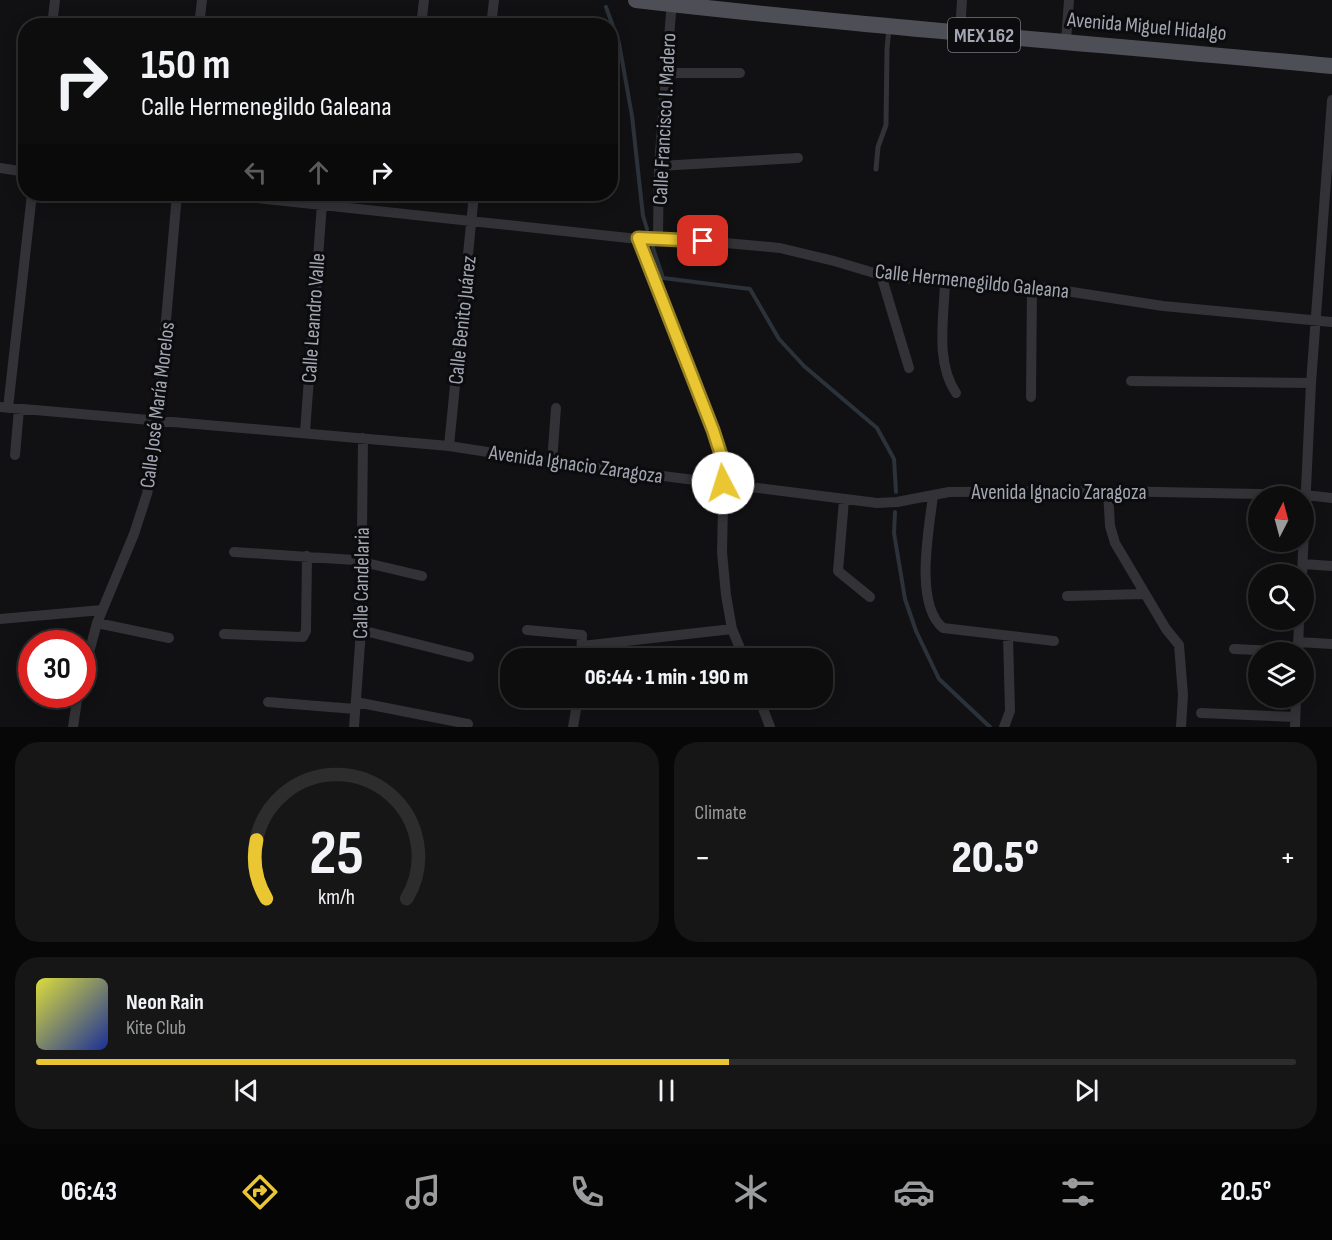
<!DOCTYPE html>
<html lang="en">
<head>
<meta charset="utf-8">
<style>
	:root { --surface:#0d0d0e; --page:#161617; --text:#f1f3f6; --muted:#9a9c9e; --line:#2d2d2e; --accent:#e9c632 }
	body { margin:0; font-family:"Sofia Sans Condensed",sans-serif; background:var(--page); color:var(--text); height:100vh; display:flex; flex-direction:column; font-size:22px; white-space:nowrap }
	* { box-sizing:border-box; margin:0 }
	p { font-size:20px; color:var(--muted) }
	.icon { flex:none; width:33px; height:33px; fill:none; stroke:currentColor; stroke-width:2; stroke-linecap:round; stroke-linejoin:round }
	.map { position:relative; height:727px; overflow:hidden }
	.drawer { display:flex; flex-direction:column; gap:15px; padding:15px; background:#070708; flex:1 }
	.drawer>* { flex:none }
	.hud { position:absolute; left:18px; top:18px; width:600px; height:183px; border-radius:24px; box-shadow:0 3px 15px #0003,0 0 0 2px var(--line); background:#0d0d0e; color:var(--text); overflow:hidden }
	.needle { width:39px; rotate:6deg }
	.tools { position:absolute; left:1248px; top:486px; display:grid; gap:12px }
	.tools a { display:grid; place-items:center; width:66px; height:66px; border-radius:50%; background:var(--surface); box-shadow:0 3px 15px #0003,0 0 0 2px var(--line); font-size:30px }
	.speed { position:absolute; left:18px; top:630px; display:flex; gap:12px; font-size:30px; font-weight:700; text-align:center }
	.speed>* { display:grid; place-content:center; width:78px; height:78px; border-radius:50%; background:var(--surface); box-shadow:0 3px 15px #0003,0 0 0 2px var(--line); line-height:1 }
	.speed .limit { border:9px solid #d22; background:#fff; color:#111 }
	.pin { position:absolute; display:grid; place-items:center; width:51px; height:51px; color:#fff; margin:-26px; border-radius:12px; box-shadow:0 3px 9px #0006 }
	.me { position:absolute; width:66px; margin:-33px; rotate:355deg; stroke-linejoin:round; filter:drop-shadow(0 0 4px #0008) }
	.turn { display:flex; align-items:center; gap:21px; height:126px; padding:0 24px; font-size:27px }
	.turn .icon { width:78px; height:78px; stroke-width:2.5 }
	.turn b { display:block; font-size:42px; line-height:51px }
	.lanes { display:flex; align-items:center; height:57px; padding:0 24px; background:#0003; justify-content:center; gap:30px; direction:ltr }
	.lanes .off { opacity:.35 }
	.big { font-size:45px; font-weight:800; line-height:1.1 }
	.drawer .tile { flex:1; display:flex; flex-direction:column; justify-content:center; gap:9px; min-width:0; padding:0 21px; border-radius:24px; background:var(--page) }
	.drawer .dial { align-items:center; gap:0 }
	.dial svg { height:156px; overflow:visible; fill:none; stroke:var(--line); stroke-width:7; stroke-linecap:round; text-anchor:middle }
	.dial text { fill:var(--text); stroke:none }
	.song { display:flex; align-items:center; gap:18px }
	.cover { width:72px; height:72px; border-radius:9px; background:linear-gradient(135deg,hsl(60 70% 55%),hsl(230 70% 35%)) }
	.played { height:6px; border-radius:3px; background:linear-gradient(90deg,var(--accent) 55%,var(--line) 55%) }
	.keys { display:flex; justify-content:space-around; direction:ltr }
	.heat { display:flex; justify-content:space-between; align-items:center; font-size:33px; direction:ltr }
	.drawer .tiles { flex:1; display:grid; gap:15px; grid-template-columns:1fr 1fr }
	.tile:last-child { grid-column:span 2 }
	.trip { position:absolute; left:500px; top:648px; width:333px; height:60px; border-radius:24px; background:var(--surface); box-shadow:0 3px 15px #0003,0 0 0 2px var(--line); font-weight:800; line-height:60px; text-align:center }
	.dock { display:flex; height:96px; justify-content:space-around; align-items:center; background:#050506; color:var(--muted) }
	.dock .icon { width:42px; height:42px }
	.dock .current { color:var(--accent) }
	.dock b { font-size:27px; color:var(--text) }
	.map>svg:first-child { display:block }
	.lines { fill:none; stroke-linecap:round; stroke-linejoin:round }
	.stream { stroke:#2b323a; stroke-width:4 }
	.lane { stroke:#323237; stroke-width:5 }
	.street { stroke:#323237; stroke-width:10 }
	.primary { stroke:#4e4f56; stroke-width:16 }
	.route-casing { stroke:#978120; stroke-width:15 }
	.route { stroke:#e9c632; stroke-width:10 }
	.labels { text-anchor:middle; stroke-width:6; stroke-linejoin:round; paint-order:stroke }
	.shield { fill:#0c0c0e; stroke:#767882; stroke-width:1.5 }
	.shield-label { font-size:20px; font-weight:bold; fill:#a3a6b3 }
	.street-label { font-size:21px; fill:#a3a6b3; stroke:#0c0c0e }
</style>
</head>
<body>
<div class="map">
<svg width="1332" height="727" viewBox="0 0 1332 727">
	<rect width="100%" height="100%" fill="#111113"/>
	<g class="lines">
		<path class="stream" d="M606 7 619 43 632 116 643 216 647 229
			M653 248 663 278 750 289 779 339 804 366 877 428 894 459 896 492
			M895 512 894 533 905 599 916 631 939 679 990 727"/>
		<path class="lane" d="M876 169 878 147 886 125 887 49 889 28"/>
		<path class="street" d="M52 26 55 0
			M199 26 202 0
			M421 26 424 0
			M491 26 494 0
			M960 33 962 0
			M1066 41 1069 0
			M667 73H740
			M659 166 798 158
			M0 168 26 172
			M220 194 638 239H682L780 248 834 261 881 275 900 278 1046 288 1163 306 1332 322
			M658 238 659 166 672 0
			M638 239 713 430 724 461 722 552 726 595 732 629 744 658
			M881 275 909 368
			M945 282C944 318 935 362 956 393
			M1131 381 1311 383
			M1031 397 1032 287
			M0 407 449 446 552 462 877 503 897 502 949 492 1108 491 1306 495 1332 498
			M8 408 32 194
			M305 432 322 204
			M449 446 474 194
			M15 455 19 409
			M552 462 556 408
			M1108 491 1110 526 1115 543 1166 629 1179 645 1183 695 1181 727
			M933 496C929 529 914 604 943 628L1054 641
			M844 500 838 571 870 597
			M234 552 354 560 422 576
			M1303 564 1332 566
			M1302 574 1311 383 1332 100
			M1067 596 1144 594
			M0 619 102 610
			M97 623 169 638
			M361 630 469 657
			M527 630 582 635 581 658
			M224 634 303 637 306 631 307 556
			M1298 642 1332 644
			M582 646 732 629
			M1234 649 1298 652
			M1298 649 1299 620
			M82 678 97 623 134 534 147 494 154 458 177 194
			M759 698 770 727
			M268 702 355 709
			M356 702 468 724
			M1201 713 1295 717
			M73 727 78 694
			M354 727 361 630 363 438
			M573 727 578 698
			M1004 727 1010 711 1008 636
			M1295 727 1296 698"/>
		<path class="primary" d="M636 0C868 27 1100 44 1332 66"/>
	</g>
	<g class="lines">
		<defs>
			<path id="route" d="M703 241 638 238 713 430 723 461V483"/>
		</defs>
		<use href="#route" class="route-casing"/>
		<use href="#route" class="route"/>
	</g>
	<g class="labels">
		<rect class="shield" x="948" y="18" width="72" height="34" rx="4.5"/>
		<g class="shield-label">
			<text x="984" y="42">MEX 162</text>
		</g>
		<g class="street-label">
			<text transform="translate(1147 26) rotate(5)" y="7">Avenida Miguel Hidalgo</text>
			<text transform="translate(664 119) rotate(-87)" y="7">Calle Francisco I. Madero</text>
			<text transform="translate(972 281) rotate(6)" y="7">Calle Hermenegildo Galeana</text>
			<text transform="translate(313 318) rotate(-86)" y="7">Calle Leandro Valle</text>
			<text transform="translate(462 320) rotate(-84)" y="7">Calle Benito Juárez</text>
			<text transform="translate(157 405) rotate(-83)" y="7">Calle José María Morelos</text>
			<text transform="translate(576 464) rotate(8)" y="7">Avenida Ignacio Zaragoza</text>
			<text x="1059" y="499">Avenida Ignacio Zaragoza</text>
			<text transform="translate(361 583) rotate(-89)" y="7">Calle Candelaria</text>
		</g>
	</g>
</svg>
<div class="tools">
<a><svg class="needle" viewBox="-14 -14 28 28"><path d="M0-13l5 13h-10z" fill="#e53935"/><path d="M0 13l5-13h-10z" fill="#9a9c9e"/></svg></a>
<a><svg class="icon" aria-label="search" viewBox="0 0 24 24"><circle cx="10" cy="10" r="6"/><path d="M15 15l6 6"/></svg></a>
<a><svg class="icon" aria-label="layers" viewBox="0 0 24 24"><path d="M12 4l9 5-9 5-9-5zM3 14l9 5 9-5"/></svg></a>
</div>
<div class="speed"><div class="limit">30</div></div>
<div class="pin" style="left:703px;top:241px;background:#d93025"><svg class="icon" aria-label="arrive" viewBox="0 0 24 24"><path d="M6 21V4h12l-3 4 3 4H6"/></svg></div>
<svg class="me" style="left:723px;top:483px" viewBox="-20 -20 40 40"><circle r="19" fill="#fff"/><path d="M0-13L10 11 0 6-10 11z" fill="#e9c632"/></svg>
<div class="trip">06:44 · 1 min · 190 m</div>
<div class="hud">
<div class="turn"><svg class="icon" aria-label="right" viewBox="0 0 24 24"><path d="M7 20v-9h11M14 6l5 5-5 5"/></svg><div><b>150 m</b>Calle Hermenegildo Galeana</div></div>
<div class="lanes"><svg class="icon off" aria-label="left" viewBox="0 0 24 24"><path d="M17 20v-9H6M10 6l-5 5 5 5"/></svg><svg class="icon off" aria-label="ahead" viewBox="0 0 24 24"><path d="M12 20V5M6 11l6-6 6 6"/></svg><svg class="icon" aria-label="right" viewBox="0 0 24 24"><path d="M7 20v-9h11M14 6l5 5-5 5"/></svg></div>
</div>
</div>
<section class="drawer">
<div class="tiles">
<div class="tile dial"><svg viewBox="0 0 100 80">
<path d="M14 69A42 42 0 1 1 86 69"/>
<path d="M14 69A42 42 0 0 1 9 39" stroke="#e9c632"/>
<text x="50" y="56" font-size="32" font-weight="700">25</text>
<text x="50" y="72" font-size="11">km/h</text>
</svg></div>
<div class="tile"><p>Climate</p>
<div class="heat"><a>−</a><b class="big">20.5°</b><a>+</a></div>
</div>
<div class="tile">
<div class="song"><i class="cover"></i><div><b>Neon Rain</b><p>Kite Club</p></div></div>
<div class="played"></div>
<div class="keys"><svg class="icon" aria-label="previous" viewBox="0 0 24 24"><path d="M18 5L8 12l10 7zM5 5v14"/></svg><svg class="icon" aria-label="pause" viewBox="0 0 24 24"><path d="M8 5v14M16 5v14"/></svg><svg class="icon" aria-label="next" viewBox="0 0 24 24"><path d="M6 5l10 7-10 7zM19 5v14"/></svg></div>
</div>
</div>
</section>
<nav class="dock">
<b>06:43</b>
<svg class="icon current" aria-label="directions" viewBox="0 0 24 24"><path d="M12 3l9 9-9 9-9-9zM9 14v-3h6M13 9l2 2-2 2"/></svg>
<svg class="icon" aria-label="music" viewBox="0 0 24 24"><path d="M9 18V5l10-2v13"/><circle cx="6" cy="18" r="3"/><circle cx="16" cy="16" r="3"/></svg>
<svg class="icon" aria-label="phone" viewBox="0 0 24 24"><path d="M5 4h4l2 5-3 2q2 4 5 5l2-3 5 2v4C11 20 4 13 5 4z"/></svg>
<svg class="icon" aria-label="climate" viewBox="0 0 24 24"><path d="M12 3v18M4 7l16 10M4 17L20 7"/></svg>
<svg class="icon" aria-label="car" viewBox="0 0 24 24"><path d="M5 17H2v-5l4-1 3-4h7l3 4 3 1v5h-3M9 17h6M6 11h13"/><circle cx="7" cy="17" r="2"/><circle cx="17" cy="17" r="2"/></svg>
<svg class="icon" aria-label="filters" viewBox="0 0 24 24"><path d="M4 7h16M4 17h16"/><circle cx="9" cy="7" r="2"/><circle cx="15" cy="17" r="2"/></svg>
<b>20.5°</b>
</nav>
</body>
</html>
